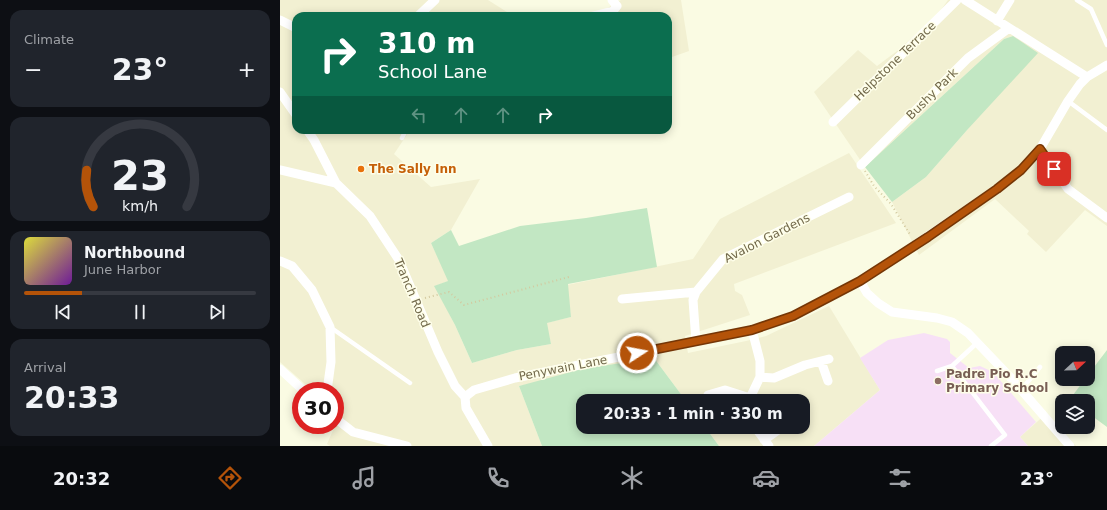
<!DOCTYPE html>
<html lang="en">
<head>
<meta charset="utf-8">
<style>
	:root { --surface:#171b24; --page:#20242c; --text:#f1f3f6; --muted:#9ea1a6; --line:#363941; --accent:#b45309 }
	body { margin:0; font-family:"DejaVu Sans",sans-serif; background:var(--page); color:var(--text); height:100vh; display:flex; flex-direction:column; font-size:15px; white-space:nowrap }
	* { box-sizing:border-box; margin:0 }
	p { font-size:13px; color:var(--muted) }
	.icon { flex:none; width:22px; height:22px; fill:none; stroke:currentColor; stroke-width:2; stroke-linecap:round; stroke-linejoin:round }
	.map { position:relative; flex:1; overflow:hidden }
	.side { display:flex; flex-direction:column; gap:10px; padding:10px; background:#0d0f14; width:280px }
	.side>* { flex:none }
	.banner { position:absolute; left:12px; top:12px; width:380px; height:122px; border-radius:12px; box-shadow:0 2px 10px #0003; background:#0b6e4f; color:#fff; overflow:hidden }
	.needle { width:26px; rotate:68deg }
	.tools { position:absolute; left:775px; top:346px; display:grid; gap:8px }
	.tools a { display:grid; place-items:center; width:40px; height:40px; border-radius:8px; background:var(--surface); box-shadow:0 2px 10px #0003; font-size:20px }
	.speed { position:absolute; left:12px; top:382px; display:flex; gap:8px; font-size:20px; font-weight:700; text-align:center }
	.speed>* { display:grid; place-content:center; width:52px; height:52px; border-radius:50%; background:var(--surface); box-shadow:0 2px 10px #0003; line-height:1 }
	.speed .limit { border:6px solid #d22; background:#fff; color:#111 }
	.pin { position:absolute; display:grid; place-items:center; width:34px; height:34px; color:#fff; margin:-17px; border-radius:8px; box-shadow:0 2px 6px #0006 }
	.me { position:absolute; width:44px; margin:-22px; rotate:79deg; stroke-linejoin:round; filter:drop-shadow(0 0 3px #0008) }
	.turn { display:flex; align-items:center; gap:14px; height:84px; padding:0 20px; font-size:18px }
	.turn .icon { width:52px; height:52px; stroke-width:2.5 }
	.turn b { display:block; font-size:28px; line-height:34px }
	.lanes { display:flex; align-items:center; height:38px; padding:0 20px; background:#0003; justify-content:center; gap:20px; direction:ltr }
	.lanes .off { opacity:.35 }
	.big { font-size:30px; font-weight:800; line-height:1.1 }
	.side .widget { flex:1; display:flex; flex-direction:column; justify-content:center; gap:6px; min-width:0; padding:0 14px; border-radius:12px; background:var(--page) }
	.side .dial { align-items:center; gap:0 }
	.dial svg { height:104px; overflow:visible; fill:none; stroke:var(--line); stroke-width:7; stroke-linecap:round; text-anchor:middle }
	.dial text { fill:var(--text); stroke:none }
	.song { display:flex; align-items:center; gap:12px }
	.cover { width:48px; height:48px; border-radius:6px; background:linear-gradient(135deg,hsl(60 70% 55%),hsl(280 70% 35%)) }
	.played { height:4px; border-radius:2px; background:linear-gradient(90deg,var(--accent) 25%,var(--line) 25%) }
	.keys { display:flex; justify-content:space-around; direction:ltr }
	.heat { display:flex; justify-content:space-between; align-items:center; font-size:22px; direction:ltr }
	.trip { position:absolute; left:296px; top:394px; width:234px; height:40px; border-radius:12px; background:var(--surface); box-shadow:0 2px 10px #0003; font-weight:800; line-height:40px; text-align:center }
	.tabs { display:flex; height:64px; justify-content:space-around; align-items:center; background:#090b0e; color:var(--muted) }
	.tabs .icon { width:28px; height:28px }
	.tabs .on { color:var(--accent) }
	.tabs b { font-size:18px; color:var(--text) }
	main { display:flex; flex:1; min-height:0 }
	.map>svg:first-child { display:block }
	.residential { fill:#f2f0d2 }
	.education { fill:#f7e0f6 }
	.green { fill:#c2e7c3 }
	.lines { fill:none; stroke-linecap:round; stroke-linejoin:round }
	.path { stroke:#d3c99f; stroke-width:2; stroke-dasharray:1 3; stroke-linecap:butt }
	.lane { stroke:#fff; stroke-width:4.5 }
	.street { stroke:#fff; stroke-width:9 }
	.route-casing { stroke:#753606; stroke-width:10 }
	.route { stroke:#b45309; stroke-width:7 }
	.food-dot { fill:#e8710a; stroke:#fefee9; stroke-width:1.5 }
	.education-dot { fill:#8d6e63; stroke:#fefee9; stroke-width:1.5 }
	.labels { text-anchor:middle; stroke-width:3; stroke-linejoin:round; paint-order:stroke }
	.street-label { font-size:12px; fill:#71684a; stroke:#fefee9 }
	.food-label { font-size:12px; font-weight:bold; fill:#c56008; stroke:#fefee9; text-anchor:start }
	.education-label { font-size:12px; font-weight:bold; fill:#785e54; stroke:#fefee9; text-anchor:start }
</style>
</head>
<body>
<main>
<section class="side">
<div class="widget"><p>Climate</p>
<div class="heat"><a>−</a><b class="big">23°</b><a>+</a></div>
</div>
<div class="widget dial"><svg viewBox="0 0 100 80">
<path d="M14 69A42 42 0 1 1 86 69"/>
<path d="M14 69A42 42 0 0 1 9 41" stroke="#b45309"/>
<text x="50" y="56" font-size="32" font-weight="700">23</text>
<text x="50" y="72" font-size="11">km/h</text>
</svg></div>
<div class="widget">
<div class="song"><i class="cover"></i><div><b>Northbound</b><p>June Harbor</p></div></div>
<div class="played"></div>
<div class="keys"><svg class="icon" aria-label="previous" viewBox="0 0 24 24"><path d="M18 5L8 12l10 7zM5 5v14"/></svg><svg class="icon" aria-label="pause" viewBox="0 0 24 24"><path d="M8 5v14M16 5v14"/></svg><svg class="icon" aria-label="next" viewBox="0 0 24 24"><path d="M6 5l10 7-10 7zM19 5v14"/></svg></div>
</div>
<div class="widget"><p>Arrival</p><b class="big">20:33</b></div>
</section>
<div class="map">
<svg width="827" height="446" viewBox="0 0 827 446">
	<rect width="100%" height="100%" fill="#fafbe3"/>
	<path class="residential" d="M0 0H208L227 12 225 16H16V130H130L114 154 151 187 200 179 171 230 151 243 169 281 155 286 175 325 192 363 237 350 271 344 266 323 291 317 287 285 413 259 440 219 569 153 616 223 454 284 455 291 462 295 470 315 405 336 408 353 466 341 486 336 549 306 600 390 534 446H439L425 427H523V401H406L374 358 239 386 262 446H50L47 444 54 428 59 412 55 409V391H33L0 362Z
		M341 0H401L409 51 392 57H388V16H300L324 10Z
		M668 0H827V226L805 210 766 252 747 234 749 231 715 199 639 255 612 202 646 177 688 129 733 36 724 39 585 167 534 92 578 50 597 66 617 51 641 30 658 14Z
		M767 413 796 446H748L740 437Z"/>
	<path class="education" d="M644 333 667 339 670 342V353L689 368 700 366 713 372 756 422 740 437 748 446H534L600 390 580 358 608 340Z"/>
	<path class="green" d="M733 36 758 53 688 129 646 177 612 202 585 167 724 39Z
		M367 208 377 267 288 284 291 317 267 323 271 344 237 350 192 363 175 325 154 286 168 281 151 243 171 230 179 246 240 226 306 218Z
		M827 350V427L808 413V401H792L790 399 805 379H808V375Z
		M374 358 406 401H303V427H425L439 446H262L239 386 302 369Z"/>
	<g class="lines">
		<path class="path" d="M585 171 594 186 611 204 631 236
			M145 298 169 292 184 305 289 277"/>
		<path class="lane" d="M797 0 811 9 827 45
			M788 101 827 130
			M122 138 126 130
			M50 327 130 383
			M672 366 725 435 711 446
			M657 371 672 366 698 342
			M741 390 760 367"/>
		<path class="street" d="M685 0 807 77
			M138 16 155 0
			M313 16 333 11 337 6 332 0
			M0 20 16 28
			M717 21 730 0
			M0 92 16 115
			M553 122 677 0
			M27 130 34 140 56 183 90 216 119 260 158 352 175 386 185 397 186 408 208 446
			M760 149 788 189 827 218
			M581 165 688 58 729 28
			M0 170 56 183
			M0 261 12 266 32 290 50 327 51 362 47 391
			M580 281 587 293 598 303 612 312 657 318 672 322 688 333 730 377 790 446
			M342 299 416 292
			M416 342 413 300 416 292 443 259 569 197
			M541 361 548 381
			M0 369 24 391
			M480 377 494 378 525 365 549 359
			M428 395 445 390 470 398
			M185 397 194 390 235 378 472 330 513 316 580 281 623 253 717 189 741 170 760 149 788 101 800 84 807 77 827 65
			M470 401V398L480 377V361L472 330
			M55 418 73 432 127 446
			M475 427 489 446
			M484 440 498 430"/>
	</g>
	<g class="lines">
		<defs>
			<path id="route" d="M357 353 472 330 513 316 580 281 648 237 717 189 741 170 760 149 774 169"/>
		</defs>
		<use href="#route" class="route-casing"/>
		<use href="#route" class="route"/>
	</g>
	<circle class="food-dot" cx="81" cy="169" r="4"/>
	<circle class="education-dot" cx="658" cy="381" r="4"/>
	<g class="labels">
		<g class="street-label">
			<text transform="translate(615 61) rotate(-44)" y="4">Helpstone Terrace</text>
			<text transform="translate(652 94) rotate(-45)" y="4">Bushy Park</text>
			<text transform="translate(487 238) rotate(-27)" y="4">Avalon Gardens</text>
			<text transform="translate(132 293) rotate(67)" y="4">Tranch Road</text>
			<text transform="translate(283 368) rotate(-11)" y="4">Penywain Lane</text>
		</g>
		<g class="food-label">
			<text x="89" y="173">The Sally Inn</text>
		</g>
		<g class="education-label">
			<text x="666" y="378">Padre Pio R.C<tspan x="666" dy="14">Primary School</tspan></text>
		</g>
	</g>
</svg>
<div class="tools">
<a><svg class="needle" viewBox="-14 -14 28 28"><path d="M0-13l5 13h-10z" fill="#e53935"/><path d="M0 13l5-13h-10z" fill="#9ea1a6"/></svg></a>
<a><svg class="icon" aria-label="layers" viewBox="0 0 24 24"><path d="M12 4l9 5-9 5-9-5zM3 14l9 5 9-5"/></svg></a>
</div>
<div class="speed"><div class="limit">30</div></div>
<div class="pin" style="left:774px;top:169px;background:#d93025"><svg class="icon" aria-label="arrive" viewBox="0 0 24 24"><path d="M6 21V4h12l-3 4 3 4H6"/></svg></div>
<svg class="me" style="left:357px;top:353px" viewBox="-20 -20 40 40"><circle r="17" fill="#b45309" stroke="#fff" stroke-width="3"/><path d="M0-11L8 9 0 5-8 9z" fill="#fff"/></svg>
<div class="trip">20:33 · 1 min · 330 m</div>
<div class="banner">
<div class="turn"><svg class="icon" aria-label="right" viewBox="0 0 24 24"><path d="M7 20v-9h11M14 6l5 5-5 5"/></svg><div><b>310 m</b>School Lane</div></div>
<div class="lanes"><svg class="icon off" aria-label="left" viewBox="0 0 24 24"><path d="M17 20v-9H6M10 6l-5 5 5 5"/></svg><svg class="icon off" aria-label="ahead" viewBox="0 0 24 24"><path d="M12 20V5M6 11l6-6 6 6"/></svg><svg class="icon off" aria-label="ahead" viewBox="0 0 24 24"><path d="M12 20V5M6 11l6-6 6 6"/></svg><svg class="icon" aria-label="right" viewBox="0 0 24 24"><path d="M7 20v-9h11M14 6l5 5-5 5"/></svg></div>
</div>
</div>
</main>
<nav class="tabs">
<b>20:32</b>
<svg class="icon on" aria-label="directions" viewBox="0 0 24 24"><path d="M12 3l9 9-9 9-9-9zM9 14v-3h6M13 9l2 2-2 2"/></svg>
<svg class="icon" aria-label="music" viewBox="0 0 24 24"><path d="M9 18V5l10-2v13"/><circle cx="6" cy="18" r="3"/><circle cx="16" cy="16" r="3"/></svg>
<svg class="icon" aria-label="phone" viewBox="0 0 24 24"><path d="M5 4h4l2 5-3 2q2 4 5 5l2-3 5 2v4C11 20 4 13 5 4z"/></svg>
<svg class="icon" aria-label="climate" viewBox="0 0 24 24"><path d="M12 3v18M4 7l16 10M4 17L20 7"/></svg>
<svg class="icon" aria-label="car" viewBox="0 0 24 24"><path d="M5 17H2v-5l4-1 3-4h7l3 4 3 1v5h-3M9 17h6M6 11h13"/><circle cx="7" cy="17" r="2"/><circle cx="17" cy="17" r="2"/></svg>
<svg class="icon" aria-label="filters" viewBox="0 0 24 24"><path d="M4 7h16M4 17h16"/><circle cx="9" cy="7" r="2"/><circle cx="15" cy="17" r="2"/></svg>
<b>23°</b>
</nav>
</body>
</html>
